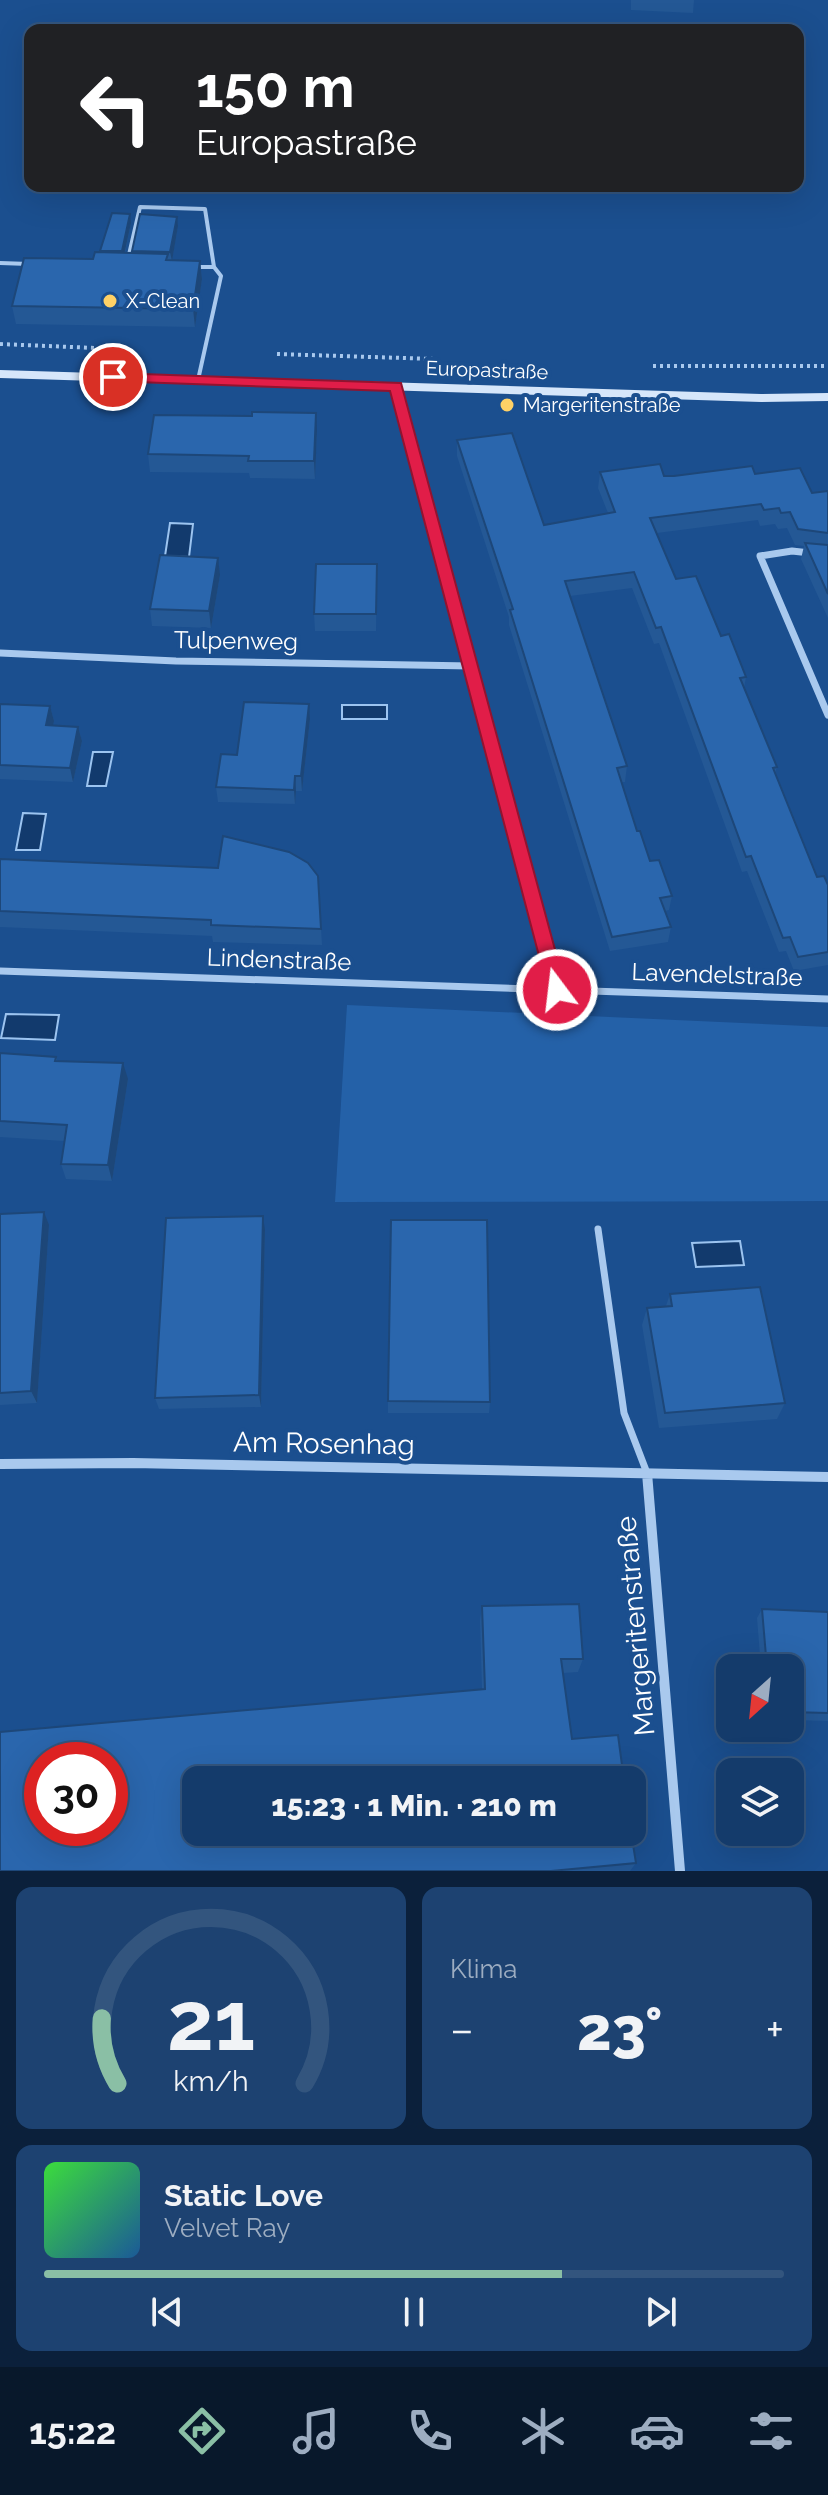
<!DOCTYPE html>
<html lang="de">
<head>
<meta charset="utf-8">
<style>
	:root { --surface:#143b6b; --page:#1d4271; --text:#f1f3f6; --muted:#9dadc1; --line:#33557e; --accent:#8abfa5 }
	body { margin:0; font-family:Raleway,sans-serif; background:var(--page); color:var(--text); height:100vh; display:flex; flex-direction:column; font-size:30px; white-space:nowrap }
	* { box-sizing:border-box; margin:0 }
	p { font-size:26px; color:var(--muted) }
	.icon { flex:none; width:44px; height:44px; fill:none; stroke:currentColor; stroke-width:2; stroke-linecap:round; stroke-linejoin:round }
	.map { position:relative; height:1871px; overflow:hidden }
	.drawer { display:flex; flex-direction:column; gap:16px; padding:16px; background:#0b203b; flex:1 }
	.drawer>* { flex:none }
	.guide { position:absolute; left:24px; top:24px; width:780px; height:168px; border-radius:16px; box-shadow:0 8px 32px #0002,0 0 0 2px var(--line); background:#202124; color:#fff; overflow:hidden }
	.needle { width:52px; rotate:207deg }
	.buttons { position:absolute; left:716px; top:1654px; display:grid; gap:16px }
	.buttons a { display:grid; place-items:center; width:88px; height:88px; border-radius:16px; background:var(--surface); box-shadow:0 8px 32px #0002,0 0 0 2px var(--line); font-size:40px }
	.speed { position:absolute; left:24px; top:1742px; display:flex; gap:16px; font-size:40px; font-weight:700; text-align:center }
	.speed>* { display:grid; place-content:center; width:104px; height:104px; border-radius:50%; background:var(--surface); box-shadow:0 8px 32px #0002,0 0 0 2px var(--line); line-height:1 }
	.speed .limit { border:12px solid #d22; background:#fff; color:#111 }
	.pin { position:absolute; display:grid; place-items:center; width:68px; height:68px; color:#fff; margin:-34px; border:4px solid #fff; border-radius:50%; box-shadow:0 2px 8px #0007 }
	.me { position:absolute; width:88px; margin:-44px; rotate:345deg; stroke-linejoin:round; filter:drop-shadow(0 0 6px #0008) }
	.turn { display:flex; align-items:center; gap:28px; height:168px; padding:0 40px; font-size:36px }
	.turn .icon { width:104px; height:104px; stroke-width:2.5 }
	.turn b { display:block; font-size:56px; line-height:68px }
	.big { font-size:60px; font-weight:800; line-height:1.1 }
	.drawer .tile { flex:1; display:flex; flex-direction:column; justify-content:center; gap:12px; min-width:0; padding:0 28px; border-radius:16px; background:var(--page) }
	.drawer .dial { align-items:center; gap:0 }
	.dial svg { height:208px; overflow:visible; fill:none; stroke:var(--line); stroke-width:7; stroke-linecap:round; text-anchor:middle }
	.dial text { fill:var(--text); stroke:none }
	.song { display:flex; align-items:center; gap:24px }
	.cover { width:96px; height:96px; border-radius:12px; background:linear-gradient(135deg,hsl(120 70% 55%),hsl(210 70% 35%)) }
	.played { height:8px; border-radius:4px; background:linear-gradient(90deg,var(--accent) 70%,var(--line) 70%) }
	.keys { display:flex; justify-content:space-around; direction:ltr }
	.heat { display:flex; justify-content:space-between; align-items:center; font-size:44px; direction:ltr }
	.drawer .tiles { flex:1; display:grid; gap:16px; grid-template-columns:1fr 1fr }
	.tile:last-child { grid-column:span 2 }
	.trip { position:absolute; left:182px; top:1766px; width:464px; height:80px; border-radius:16px; background:var(--surface); box-shadow:0 8px 32px #0002,0 0 0 2px var(--line); font-weight:800; line-height:80px; text-align:center }
	.tab-bar { display:flex; height:128px; justify-content:space-around; align-items:center; background:#08182b; color:var(--muted) }
	.tab-bar .icon { width:56px; height:56px }
	.tab-bar .active { color:var(--accent) }
	.tab-bar b { font-size:36px; color:var(--text) }
	.map>svg:first-child { display:block }
	.green { fill:#2461a8 }
	.water { fill:#123a6d; stroke:#9cc4f0; stroke-width:2 }
	.lines { fill:none; stroke-linecap:round; stroke-linejoin:round }
	.path { stroke:#a9c9ee; stroke-width:4; stroke-dasharray:3 4; stroke-linecap:butt }
	.service-far1 { stroke:#a9c9ee; stroke-width:4 }
	.service { stroke:#a9c9ee; stroke-width:7 }
	.minor-far2 { stroke:#a9c9ee; stroke-width:6 }
	.minor-far1 { stroke:#a9c9ee; stroke-width:7 }
	.minor { stroke:#a9c9ee; stroke-width:10 }
	.secondary { fill:#d6e6fa; fill-rule:evenodd }
	.wall { fill:#245895 }
	.shaded-wall { fill:#1d4779 }
	.building { fill:#2a66ad; stroke:#1d4779; stroke-width:2; fill-rule:evenodd }
	.route { fill:#e11d48; stroke:#92132f; stroke-width:2 }
	.poi-dot { fill:#ffd166; stroke:#1b4f8f; stroke-width:3 }
	.labels { text-anchor:middle; stroke-width:8; stroke-linejoin:round; paint-order:stroke }
	.far-poi-label { font-size:20px; fill:#fff; stroke:#1b4f8f; text-anchor:start }
	.far-street-label { font-size:20px; fill:#fff; stroke:#1b4f8f }
	.street-label { font-size:24px; fill:#fff; stroke:#1b4f8f }
	.near-street-label { font-size:28px; fill:#fff; stroke:#1b4f8f }
</style>
</head>
<body>
<div class="map">
<svg width="828" height="1871" viewBox="0 0 828 1871">
	<rect width="100%" height="100%" fill="#1b4f8f"/>
	<path class="green" d="M347 1005 828 1027V1201L335 1202Z"/>
	<path class="water" d="M170 523 193 524 189 557 165 556Z
		M342 705H387V719H342Z
		M93 752H113L106 786H87Z
		M23 813 46 814 40 850H16Z
		M6 1014 59 1015 55 1040 1 1038Z
		M740 1241 744 1265 696 1267 692 1243Z"/>
	<g class="lines">
		<path class="path" d="M0 344 95 348
			M277 354 435 359
			M653 366H828"/>
		<path class="service-far1" d="M128 259 140 207 205 209 214 267
			M0 263 29 264
			M196 267H214L221 276 198 380"/>
		<path class="service" d="M598 1229 624 1413 647 1473"/>
		<path class="minor-far2" d="M396 387 419 473"/>
		<path class="minor-far1" d="M418 471 557 990
			M828 555 792 551 760 556 828 715
			M0 653 176 661 471 666
			M0 971 828 999"/>
		<path class="minor" d="M0 1464 133 1463 828 1477
			M647 1473 680 1871"/>
		<path class="secondary" d="M0 370 761 394 828 393V401L761 402 0 378Z"/>
	</g>
	<path class="wall" d="M631 0H694L693 13 631 10Z
		M131 223 125 253H132V251L178 226 172 260 200 261 202 279 195 327 16 324 12 306 93 259 100 252V251Z
		M317 430 315 479 250 478 249 473 150 472 148 454Z
		M457 440 544 525 608 513 598 488 600 472 674 476 755 474 812 493 828 491V618L801 559 804 546 795 545 787 528 778 529 775 524 760 526 758 520 657 533 676 579 721 636 746 677 744 688 777 767 775 773 817 877 828 885V965L794 971 786 951 779 952 747 871 742 872 659 643 654 644 632 588 570 596 627 766 625 782H621L637 831 650 861 672 896 669 910 665 911 671 927 668 942 610 951 509 625V617L457 456Z
		M377 564 376 631H315L314 614Z
		M220 575 211 628 152 626 150 609Z
		M0 704 50 706 54 721 53 725 78 727 82 741 73 782 0 779Z
		M310 719 302 791H296L295 804 218 802 216 787 237 755Z
		M0 859 318 876 322 945 213 942 212 936 0 927Z
		M0 1053 56 1057 58 1062 128 1079 112 1181 66 1179 61 1164 64 1141 0 1137Z
		M0 1214 49 1225 37 1403 0 1405Z
		M265 1230 261 1407 159 1409 155 1398Z
		M670 1294 785 1403 777 1419 659 1428 642 1325 647 1308 666 1306Z
		M388 1401 490 1402 489 1413H388Z
		M482 1606 583 1659 578 1672 563 1673 572 1739 636 1863 630 1871H0L482 1689 480 1621Z
		M762 1609 828 1612V1721L790 1720V1668H761L757 1618Z"/>
	<path class="shaded-wall" d="M130 214 131 223 123 260 122 251Z
		M177 217 178 226 172 261 170 252Z
		M200 261 202 279 195 327 193 309Z
		M316 413 317 430 315 479 314 461Z
		M218 558 220 575 211 628 209 611Z
		M309 704 310 719 302 791 301 776Z
		M50 706 54 721 50 740 46 725Z
		M78 727 82 741 73 782 70 768Z
		M295 776 296 791 295 804 294 790Z
		M123 1063 128 1079 112 1181 108 1165Z
		M44 1212 49 1225 37 1403 31 1391Z
		M263 1216 265 1230 261 1407 259 1395Z"/>
	<path class="building" d="M112 213 130 214 122 251H100Z
		M140 214 177 217 170 252 132 251Z
		M95 252 168 254 166 260 200 261 193 309 12 306 24 258 93 259Z
		M252 412 316 413 314 461H248L249 456 148 454 154 415 252 416Z
		M512 433 544 525 615 512 600 472 660 464 664 476H674L752 466 755 474 800 468 812 493 828 491V533L798 529 790 512 781 513 779 508 764 510 761 504 650 518 676 579 696 576 721 636 729 634 746 677 740 678 777 767 773 768 817 877 824 876 828 885V952L798 957 790 937 783 938 751 856 746 857 661 627 656 628 634 572 565 581 627 766 617 768 637 831H640L650 861 659 860 672 896 660 898 671 927 612 937 510 610 513 609 457 440Z
		M805 543 828 545V594Z
		M160 555 218 558 209 611 150 609Z
		M316 564H377L376 614H314Z
		M244 702 309 704 301 776H295L294 790 216 787 221 754 237 755Z
		M0 704 50 706 46 725 78 727 70 768 0 765Z
		M223 836 289 852 308 863 318 876 321 929 211 925V920L0 911V859L218 868Z
		M0 1053 56 1057 55 1061 123 1063 108 1165 61 1164 67 1125 0 1121Z
		M44 1212 31 1391 0 1393V1214Z
		M263 1216 259 1395 155 1398 166 1218Z
		M391 1220H487L490 1402 388 1401Z
		M760 1287 785 1403 665 1413 647 1308 672 1306 670 1294Z
		M579 1604 583 1659H561L572 1739 618 1735 624 1780H196V1832H631L636 1863 551 1871H0V1732L485 1689 482 1606ZM42 1760H110V1828H42Z
		M762 1609 828 1612V1713L790 1712V1668H767Z"/>
	<path class="route" d="M113 373 401 383 566 990 564 995H551L548 990 390 391 108 381 106 377Z"/>
	<g class="poi-dot">
		<circle cx="110" cy="301" r="8"/>
		<circle cx="507" cy="405" r="8"/>
	</g>
	<g class="labels">
		<g class="far-poi-label">
			<text x="126" y="308">X-Clean</text>
			<text x="523" y="412">Margeritenstraße</text>
		</g>
		<g class="far-street-label">
			<text transform="translate(487 370) rotate(2)" y="7">Europastraße</text>
		</g>
		<g class="street-label">
			<text transform="translate(236 641) rotate(1)" y="8">Tulpenweg</text>
			<text transform="translate(279 960) rotate(2)" y="8">Lindenstraße</text>
			<text transform="translate(717 975) rotate(2)" y="8">Lavendelstraße</text>
		</g>
		<g class="near-street-label">
			<text transform="translate(324 1443) rotate(1)" y="10">Am Rosenhag</text>
			<text transform="translate(635 1626) rotate(-95)" y="10">Margeritenstraße</text>
		</g>
	</g>
</svg>
<div class="buttons">
<a><svg class="needle" viewBox="-14 -14 28 28"><path d="M0-13l5 13h-10z" fill="#e53935"/><path d="M0 13l5-13h-10z" fill="#9dadc1"/></svg></a>
<a><svg class="icon" aria-label="layers" viewBox="0 0 24 24"><path d="M12 4l9 5-9 5-9-5zM3 14l9 5 9-5"/></svg></a>
</div>
<div class="speed"><div class="limit">30</div></div>
<div class="pin" style="left:113px;top:377px;background:#d93025"><svg class="icon" aria-label="arrive" viewBox="0 0 24 24"><path d="M6 21V4h12l-3 4 3 4H6"/></svg></div>
<svg class="me" style="left:557px;top:990px" viewBox="-20 -20 40 40"><circle r="17" fill="#e11d48" stroke="#fff" stroke-width="3"/><path d="M0-11L8 9 0 5-8 9z" fill="#fff"/></svg>
<div class="trip">15:23 · 1 Min. · 210 m</div>
<div class="guide">
<div class="turn"><svg class="icon" aria-label="left" viewBox="0 0 24 24"><path d="M17 20v-9H6M10 6l-5 5 5 5"/></svg><div><b>150 m</b>Europastraße</div></div>
</div>
</div>
<section class="drawer">
<div class="tiles">
<div class="tile dial"><svg viewBox="0 0 100 80">
<path d="M14 69A42 42 0 1 1 86 69"/>
<path d="M14 69A42 42 0 0 1 8 44" stroke="#8abfa5"/>
<text x="50" y="56" font-size="32" font-weight="700">21</text>
<text x="50" y="72" font-size="11">km/h</text>
</svg></div>
<div class="tile"><p>Klima</p>
<div class="heat"><a>−</a><b class="big">23°</b><a>+</a></div>
</div>
<div class="tile">
<div class="song"><i class="cover"></i><div><b>Static Love</b><p>Velvet Ray</p></div></div>
<div class="played"></div>
<div class="keys"><svg class="icon" aria-label="previous" viewBox="0 0 24 24"><path d="M18 5L8 12l10 7zM5 5v14"/></svg><svg class="icon" aria-label="pause" viewBox="0 0 24 24"><path d="M8 5v14M16 5v14"/></svg><svg class="icon" aria-label="next" viewBox="0 0 24 24"><path d="M6 5l10 7-10 7zM19 5v14"/></svg></div>
</div>
</div>
</section>
<nav class="tab-bar">
<b>15:22</b>
<svg class="icon active" aria-label="directions" viewBox="0 0 24 24"><path d="M12 3l9 9-9 9-9-9zM9 14v-3h6M13 9l2 2-2 2"/></svg>
<svg class="icon" aria-label="music" viewBox="0 0 24 24"><path d="M9 18V5l10-2v13"/><circle cx="6" cy="18" r="3"/><circle cx="16" cy="16" r="3"/></svg>
<svg class="icon" aria-label="phone" viewBox="0 0 24 24"><path d="M5 4h4l2 5-3 2q2 4 5 5l2-3 5 2v4C11 20 4 13 5 4z"/></svg>
<svg class="icon" aria-label="climate" viewBox="0 0 24 24"><path d="M12 3v18M4 7l16 10M4 17L20 7"/></svg>
<svg class="icon" aria-label="car" viewBox="0 0 24 24"><path d="M5 17H2v-5l4-1 3-4h7l3 4 3 1v5h-3M9 17h6M6 11h13"/><circle cx="7" cy="17" r="2"/><circle cx="17" cy="17" r="2"/></svg>
<svg class="icon" aria-label="filters" viewBox="0 0 24 24"><path d="M4 7h16M4 17h16"/><circle cx="9" cy="7" r="2"/><circle cx="15" cy="17" r="2"/></svg>
</nav>
</body>
</html>
